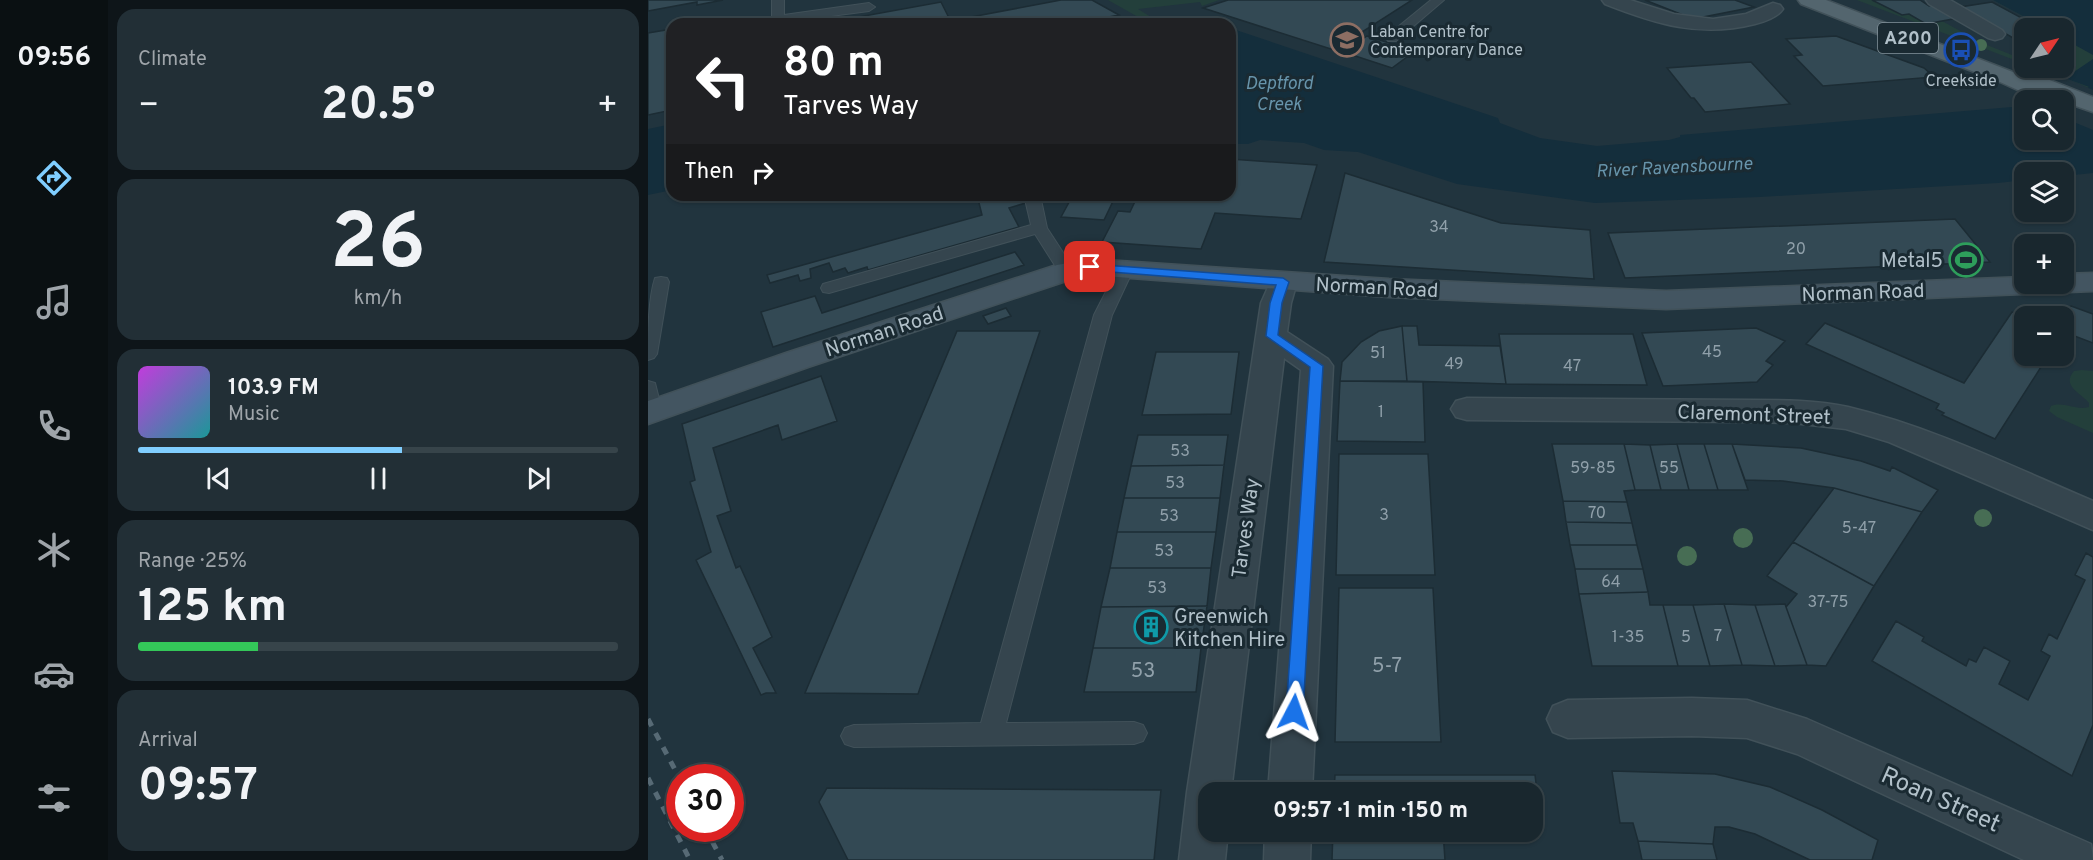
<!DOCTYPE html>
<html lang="en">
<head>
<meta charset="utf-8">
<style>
	:root { --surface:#19272e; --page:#222f36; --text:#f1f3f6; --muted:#9fa5aa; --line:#37444a; --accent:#80ceff }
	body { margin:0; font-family:Overpass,sans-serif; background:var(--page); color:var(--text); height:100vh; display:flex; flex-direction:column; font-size:22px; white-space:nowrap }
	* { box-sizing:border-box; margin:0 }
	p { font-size:20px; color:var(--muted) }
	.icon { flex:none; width:33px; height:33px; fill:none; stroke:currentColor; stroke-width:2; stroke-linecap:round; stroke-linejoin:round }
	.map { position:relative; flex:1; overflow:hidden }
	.sheet { display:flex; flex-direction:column; gap:9px; padding:9px; background:#0e1519; width:540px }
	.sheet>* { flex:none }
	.banner { position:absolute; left:18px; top:18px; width:570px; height:183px; border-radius:18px; box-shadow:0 2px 4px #0004,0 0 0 2px var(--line); background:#202124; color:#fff; overflow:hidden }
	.needle { width:39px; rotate:55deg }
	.buttons { position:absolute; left:1366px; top:18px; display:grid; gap:12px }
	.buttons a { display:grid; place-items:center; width:60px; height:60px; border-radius:12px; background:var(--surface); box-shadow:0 2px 4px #0004,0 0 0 2px var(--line); font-size:30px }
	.speed { position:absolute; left:18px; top:764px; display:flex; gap:12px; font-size:30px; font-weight:700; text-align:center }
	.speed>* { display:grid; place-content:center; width:78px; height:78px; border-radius:50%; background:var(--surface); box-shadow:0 2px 4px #0004,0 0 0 2px var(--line); line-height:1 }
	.speed .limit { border:9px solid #d22; background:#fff; color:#111 }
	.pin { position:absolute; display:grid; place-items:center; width:51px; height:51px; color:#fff; margin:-26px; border-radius:12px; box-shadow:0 3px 9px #0006 }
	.me { position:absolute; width:66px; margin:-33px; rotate:4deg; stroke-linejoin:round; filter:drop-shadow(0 0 4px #0008) }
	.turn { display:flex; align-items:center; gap:21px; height:126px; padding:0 18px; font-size:27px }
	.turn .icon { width:78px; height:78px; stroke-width:2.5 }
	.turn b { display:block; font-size:42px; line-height:51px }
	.then { display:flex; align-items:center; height:57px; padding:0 18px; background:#0003; gap:12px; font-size:22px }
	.big { font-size:45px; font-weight:700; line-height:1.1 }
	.sheet .widget { flex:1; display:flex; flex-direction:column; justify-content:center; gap:9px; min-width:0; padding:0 21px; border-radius:18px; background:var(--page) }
	.sheet .dial { align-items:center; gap:0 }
	.dial b { font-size:78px; line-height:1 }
	.song { display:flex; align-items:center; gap:18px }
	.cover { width:72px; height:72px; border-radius:9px; background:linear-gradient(135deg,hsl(290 70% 55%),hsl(180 70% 35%)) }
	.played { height:6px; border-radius:3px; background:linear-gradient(90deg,var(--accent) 55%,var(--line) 55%) }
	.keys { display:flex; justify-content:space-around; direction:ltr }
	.heat { display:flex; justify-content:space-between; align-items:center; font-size:33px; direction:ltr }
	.charge { height:9px; border-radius:4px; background:linear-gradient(90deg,#34c759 25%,var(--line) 0) }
	.trip { position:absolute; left:550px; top:782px; width:345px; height:60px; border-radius:18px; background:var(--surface); box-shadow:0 2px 4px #0004,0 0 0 2px var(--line); font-weight:700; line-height:60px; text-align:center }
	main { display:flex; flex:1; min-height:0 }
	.tab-bar { display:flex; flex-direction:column; width:108px; justify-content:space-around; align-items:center; background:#0a1012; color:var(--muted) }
	.tab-bar .icon { width:42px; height:42px }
	.tab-bar .selected { color:var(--accent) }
	.tab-bar b { font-size:27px; color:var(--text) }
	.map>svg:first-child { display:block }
	.green { fill:#233f3b }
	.water { fill:#142e3c }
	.pier { fill:#21343e }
	.building { fill:#334954; stroke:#1c2c34; stroke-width:1.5 }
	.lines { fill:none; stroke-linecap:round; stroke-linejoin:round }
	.service-casing { stroke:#415159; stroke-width:2 }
	.minor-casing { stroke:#415159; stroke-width:3 }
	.secondary-casing { stroke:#415159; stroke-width:3 }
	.primary-casing { stroke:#415159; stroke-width:3 }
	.service { fill:#35454e; fill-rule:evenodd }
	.minor { fill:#35454e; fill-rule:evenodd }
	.secondary { fill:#435561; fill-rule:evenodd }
	.primary { fill:#53656e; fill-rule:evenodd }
	.rail { stroke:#576a75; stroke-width:5; stroke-dasharray:8 8; stroke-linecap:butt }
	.tree { fill:#476d54 }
	.route { fill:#1a73e8; stroke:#114b97; stroke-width:1.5 }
	.labels { text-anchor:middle; stroke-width:6; stroke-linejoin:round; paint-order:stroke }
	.far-poi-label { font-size:16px; fill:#b1c0c9; stroke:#1a2a32; text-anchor:start }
	.number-label { font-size:16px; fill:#90a0aa }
	.shield { fill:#1a2a32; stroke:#84939c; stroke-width:1.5 }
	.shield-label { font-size:18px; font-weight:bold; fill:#b1c0c9 }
	.far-water-label { font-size:18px; font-style:italic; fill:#6794ab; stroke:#1a2a32 }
	.poi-label { font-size:20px; fill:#b1c0c9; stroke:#1a2a32; text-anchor:end }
	.street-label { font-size:20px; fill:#b1c0c9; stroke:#1a2a32 }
	.near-number-label { font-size:20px; fill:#90a0aa }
	.near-street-label { font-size:24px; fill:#b1c0c9; stroke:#1a2a32 }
</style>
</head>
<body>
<main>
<nav class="tab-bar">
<b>09:56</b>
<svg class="icon selected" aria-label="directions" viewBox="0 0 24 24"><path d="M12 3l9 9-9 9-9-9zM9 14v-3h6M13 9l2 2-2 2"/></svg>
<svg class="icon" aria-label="music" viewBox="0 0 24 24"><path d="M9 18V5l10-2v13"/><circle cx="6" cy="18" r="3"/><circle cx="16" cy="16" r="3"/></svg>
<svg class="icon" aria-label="phone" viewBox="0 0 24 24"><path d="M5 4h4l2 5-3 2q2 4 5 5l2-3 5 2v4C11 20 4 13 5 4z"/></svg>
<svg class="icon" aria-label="climate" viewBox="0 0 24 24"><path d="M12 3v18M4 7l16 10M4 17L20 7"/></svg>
<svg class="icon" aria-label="car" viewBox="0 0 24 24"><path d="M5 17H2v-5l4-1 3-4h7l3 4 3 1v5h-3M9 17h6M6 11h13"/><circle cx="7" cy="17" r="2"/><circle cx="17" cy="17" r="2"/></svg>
<svg class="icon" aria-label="filters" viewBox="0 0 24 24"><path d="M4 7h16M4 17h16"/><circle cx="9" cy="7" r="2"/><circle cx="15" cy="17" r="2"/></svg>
</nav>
<section class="sheet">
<div class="widget"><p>Climate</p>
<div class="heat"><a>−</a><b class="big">20.5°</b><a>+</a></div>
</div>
<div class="widget dial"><b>26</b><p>km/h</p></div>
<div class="widget">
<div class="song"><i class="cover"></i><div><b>103.9 FM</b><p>Music</p></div></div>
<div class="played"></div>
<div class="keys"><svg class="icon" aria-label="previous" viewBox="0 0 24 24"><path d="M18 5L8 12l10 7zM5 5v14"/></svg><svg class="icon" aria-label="pause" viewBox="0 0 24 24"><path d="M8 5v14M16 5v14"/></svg><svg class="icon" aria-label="next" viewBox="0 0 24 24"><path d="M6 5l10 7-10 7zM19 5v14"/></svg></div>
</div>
<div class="widget"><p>Range · 25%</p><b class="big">125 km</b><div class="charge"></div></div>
<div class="widget"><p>Arrival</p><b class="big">09:57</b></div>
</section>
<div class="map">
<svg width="1445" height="860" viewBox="0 0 1445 860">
	<rect width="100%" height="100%" fill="#21343e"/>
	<path class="green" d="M460 0H571L554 6 552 2 490 9 511 22H499Z
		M1209 0H1224L1235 6 1294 21 1334 43 1364 55 1377 50V64Z
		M1345 0H1445V90L1414 76 1411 77 1386 68H1416V42L1419 41 1416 39V28H1397Z
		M1434 370 1445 371V433L1409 417 1401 411 1403 406C1416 401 1427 411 1441 407V403C1433 393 1413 386 1426 371Z"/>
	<path class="water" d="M1345 0H1445V55L1416 39V28H1397Z
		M582 28 850 118 852 123 892 138 949 146 1021 140 1032 137V135L1364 107 1377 108V140H1416V101L1441 87 1417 78 1445 59V173L1416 176V172H1377V180L1350 183 1112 197 947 203 809 184 710 152 676 150 656 143 612 140 600 144H582Z
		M24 124V190L0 195V129Z"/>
	<path class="pier" d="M1415 77 1445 90V130L1416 118V100H1413L1434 88 1416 80Z"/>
	<path class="building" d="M0 0H75L49 5V2L0 11Z
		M413 0H444L471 15 425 24H326L323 17Z
		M580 0H764L686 50 555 8Z
		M997 0H1087L1106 7 1045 19Z
		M1224 0H1272L1281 6 1287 4 1310 18 1278 24 1261 14 1254 15Z
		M293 2 304 24H172Z
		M1344 2 1392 28H1377V45L1312 7Z
		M24 29V110L0 115V33Z
		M719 36 767 51 744 68 695 52Z
		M1188 36 1276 68 1286 77 1175 86 1146 56 1154 55 1138 39Z
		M1103 62 1142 104 1057 112 1046 98H1043L1019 68Z
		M582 159 669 165 653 219 567 213 553 249 454 242 470 211 482 212 490 195 520 197 521 195H582Z
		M697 173 853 223 942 230 946 279 676 262Z
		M329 195H378L381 202 361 208 371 227 220 270 219 267 200 273 197 268 185 272 181 263 162 269 163 278 152 281 150 275 122 283 119 275 334 215Z
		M425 195H468L456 220 413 217Z
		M1307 219 1342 262 977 278 960 233Z
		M367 252 376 265 125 347 113 312 167 296 174 313Z
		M1423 306 1445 314V343L1416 332V316Z
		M358 308 363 316 340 324 335 316Z
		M1364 312 1377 317V356H1400L1347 439 1294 415 1296 413 1288 409 1291 404 1158 344 1177 323 1316 383Z
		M754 326 759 381H692L694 362 713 342 731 331Z
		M754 326H769L771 345 852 346 858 384 759 381Z
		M1108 328 1137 341 1118 361 1125 365 1109 382 1015 386 994 333Z
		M309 331H392L270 694 157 693Z
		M851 334H985L999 385 858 384Z
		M508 352H591L583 414 494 415Z
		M173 376 189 421 134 440 130 425 65 448 83 511 69 516 88 568 92 566 124 637 105 648 128 693H118L113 695 48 560 63 552 42 482 47 480 34 424Z
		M692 381 775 382 777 442 689 441Z
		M490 435H580L576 465 483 466Z
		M904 444H976L987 490 976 491 979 502 915 501Z
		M976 444 1002 445 1013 490H987Z
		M1029 444H1056L1070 490H1041Z
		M1029 444 1041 490H1013L1002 445Z
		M1056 444H1084L1100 490H1070Z
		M1084 444 1153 448 1213 461 1242 471 1244 467 1290 490 1274 512 1186 488 1135 481 1097 480Z
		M691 454H780L787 575H688Z
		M576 465 572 498H476L483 466Z
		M1186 488 1274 512 1226 586 1145 542Z
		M476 498H572L568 532H469Z
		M915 501 979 502 984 523 918 522Z
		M918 522 984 523 989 545H922Z
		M469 532H568L563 568H462Z
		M1145 542 1226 586 1178 666 1159 665 1138 607 1149 594 1119 576Z
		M922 545H989L995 569H927Z
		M1438 553 1445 557V725L1424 776 1224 661 1248 621 1276 637 1274 641 1318 666 1321 659 1328 662 1336 647 1362 661 1351 684 1380 700 1402 656 1393 651 1401 634 1409 639 1437 580 1427 575Z
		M462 568H563L559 606 453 607Z
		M927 569H995L1000 592 931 594Z
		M691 588H785L793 742H687Z
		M1000 592 1002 605H1015L1030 666H944L931 594Z
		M1076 604 1107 605 1127 666 1094 665Z
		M1076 604 1094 665 1062 666 1045 605Z
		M1137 604 1138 607 1159 665 1127 666 1107 605Z
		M1015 605H1045L1062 666H1030Z
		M559 606 553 648H445L453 607Z
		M445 648H553L548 692H436Z
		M964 771 1067 774 1122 787 1174 810 1230 840 1224 860H1162L1107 834 1081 827H1067L1065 844 990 841 985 823H972Z
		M687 775H887L893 824H885V792H686Z
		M179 788 513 790 506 860H200L171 802Z
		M685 831H795L797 860H684Z
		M990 841 1065 844 1069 860H994Z"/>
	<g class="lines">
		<defs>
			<path id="service" d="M124 0H136V15L221 3 227 7 221 11 130 23 124 19Z
				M783 0H796L748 41H740L738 38 740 35Z
				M376 195H392L399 228 427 271 425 275H413L387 234 181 293 175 292 173 288 175 284 383 225Z
				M478 263 486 268 464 315 358 723 486 722 495 725 499 733 495 741 486 744 206 747 197 744 193 736 197 728 206 725 333 723 446 315 470 268Z
				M13 277 19 278 21 282 9 354 6 358 0 360C0 336 0 300 7 278Z
				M0 381 7 383 14 411 11 416 0 417Z"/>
			<path id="minor" d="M954 0H982L1026 14 1065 19 1098 14 1125 3 1132 5 1135 9C1130 17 1116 22 1107 24 1052 38 1008 24 957 4Z
				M1278 0H1302L1354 30 1357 34 1354 38 1347 40 1340 38 1281 4Z
				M635 273 645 276 649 282 643 303 639 332 680 359 685 366 664 792H620L653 370 636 358 583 792H561V831H580L577 860H531L539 792 613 303 625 276Z
				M819 398 1104 400C1136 400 1169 400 1200 407 1285 427 1365 467 1445 501V530L1241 442 1198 429 1145 423 1104 422 819 420 808 417 803 409 808 401Z
				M1044 698 1099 700 1159 719 1443 844 1445 860H1376L1149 754 1099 738 1044 736 920 738 905 732 899 719 905 706 920 700Z
				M617 831H663L662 860H616Z"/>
			<path id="secondary" d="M442 259 741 279 1018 291 1377 277V284H1416V274L1445 273V291L1018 309 741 297 442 275 424 279 160 367 0 424V401L138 353 409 265Z"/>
			<path id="primary" d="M1150 0H1178L1383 79 1391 77 1399 79 1445 97V112L1419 103 1416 105V100H1392L1352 82 1153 4Z"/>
		</defs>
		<use href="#service" class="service-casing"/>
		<use href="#minor" class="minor-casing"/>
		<use href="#secondary" class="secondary-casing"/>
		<use href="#primary" class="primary-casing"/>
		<use href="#service" class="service"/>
		<use href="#minor" class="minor"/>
		<use href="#secondary" class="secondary"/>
		<use href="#primary" class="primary"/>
		<path class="rail" d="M0 719 32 779
			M0 778 42 860
			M57 828 74 860"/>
	</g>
	<g class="tree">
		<circle cx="1333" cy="45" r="6"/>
		<circle cx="1335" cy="518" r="9"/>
		<circle cx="1095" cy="538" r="10"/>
		<circle cx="1039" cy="556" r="10"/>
	</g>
	<path class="route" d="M442 264 635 278 641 282 634 303 630 335 675 366 655 712 653 718 646 720 640 718 638 712 662 367 618 336 622 303 628 285 438 270V265Z"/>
	<defs>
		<symbol id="university-ring" viewBox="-11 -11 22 22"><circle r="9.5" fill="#1a2a32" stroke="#8d6e63" stroke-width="1.5"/><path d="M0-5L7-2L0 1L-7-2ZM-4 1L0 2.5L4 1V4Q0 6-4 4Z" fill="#8d6e63"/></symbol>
		<symbol id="bus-ring" viewBox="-11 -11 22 22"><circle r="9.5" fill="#1a2a32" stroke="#1a4fb4" stroke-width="1.5"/><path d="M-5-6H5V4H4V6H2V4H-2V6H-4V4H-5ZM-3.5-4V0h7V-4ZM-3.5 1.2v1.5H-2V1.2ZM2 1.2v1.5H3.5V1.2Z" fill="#1a4fb4"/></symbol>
		<symbol id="stadium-ring" viewBox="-11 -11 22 22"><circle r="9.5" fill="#1a2a32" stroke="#2e9e5b" stroke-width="1.5"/><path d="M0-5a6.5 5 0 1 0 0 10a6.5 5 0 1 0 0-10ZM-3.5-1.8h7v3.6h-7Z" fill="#2e9e5b"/></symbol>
		<symbol id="building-ring" viewBox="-11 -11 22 22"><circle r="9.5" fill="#1a2a32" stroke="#0f9aa8" stroke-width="1.5"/><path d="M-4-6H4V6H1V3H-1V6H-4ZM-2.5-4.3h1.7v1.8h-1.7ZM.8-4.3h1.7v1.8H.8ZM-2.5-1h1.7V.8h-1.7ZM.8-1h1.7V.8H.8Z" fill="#0f9aa8"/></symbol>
	</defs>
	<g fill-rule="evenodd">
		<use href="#university-ring" x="680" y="21" width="38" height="38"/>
		<use href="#bus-ring" x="1294" y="31" width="38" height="38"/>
		<use href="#stadium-ring" x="1299" y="241" width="38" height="38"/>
		<use href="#building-ring" x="484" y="608" width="38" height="38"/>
	</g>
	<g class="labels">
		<g class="far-poi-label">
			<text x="722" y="37">Laban Centre for<tspan x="722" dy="18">Contemporary Dance</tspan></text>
			<text x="1313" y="86" text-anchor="middle">Creekside</text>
		</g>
		<g class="number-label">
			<text x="791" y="232">34</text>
			<text x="1148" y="254">20</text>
			<text x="1064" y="357">45</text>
			<text x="730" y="358">51</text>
			<text x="806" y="369">49</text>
			<text x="924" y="371">47</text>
			<text x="733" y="417">1</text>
			<text x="532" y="456">53</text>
			<text x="945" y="473">59-85</text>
			<text x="1021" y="473">55</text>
			<text x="527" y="488">53</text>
			<text x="949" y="518">70</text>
			<text x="736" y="520">3</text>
			<text x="521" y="521">53</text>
			<text x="1211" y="533">5-47</text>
			<text x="516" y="556">53</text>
			<text x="963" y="587">64</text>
			<text x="509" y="593">53</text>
			<text x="1180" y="607">37-75</text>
			<text x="1070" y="641">7</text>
			<text x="980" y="642">1-35</text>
			<text x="1038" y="642">5</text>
		</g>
		<rect class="shield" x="1230" y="23" width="60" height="30" rx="4.5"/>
		<g class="shield-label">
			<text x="1260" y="44">A200</text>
		</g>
		<g class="far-water-label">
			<text x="631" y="89">Deptford<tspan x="631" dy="21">Creek</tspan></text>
			<text transform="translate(1026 167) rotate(-3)" y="6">River Ravensbourne</text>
		</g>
		<g class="poi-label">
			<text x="1295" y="267">Metal5</text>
			<text x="526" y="623" text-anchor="start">Greenwich<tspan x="526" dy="23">Kitchen Hire</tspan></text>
		</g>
		<g class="street-label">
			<text transform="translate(729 287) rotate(3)" y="7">Norman Road</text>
			<text transform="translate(1215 292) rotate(-2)" y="7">Norman Road</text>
			<text transform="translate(236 331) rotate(-18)" y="7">Norman Road</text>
			<text transform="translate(1106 414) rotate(2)" y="7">Claremont Street</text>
			<text transform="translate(597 528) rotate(-82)" y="7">Tarves Way</text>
		</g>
		<g class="near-number-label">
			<text x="739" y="672">5-7</text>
			<text x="495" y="677">53</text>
		</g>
		<g class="near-street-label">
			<text transform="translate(1293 799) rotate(24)" y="8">Roan Street</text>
		</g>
	</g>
</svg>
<div class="buttons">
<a><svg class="needle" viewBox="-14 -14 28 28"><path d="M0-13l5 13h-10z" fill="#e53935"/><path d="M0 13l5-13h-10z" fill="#9fa5aa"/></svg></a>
<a><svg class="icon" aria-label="search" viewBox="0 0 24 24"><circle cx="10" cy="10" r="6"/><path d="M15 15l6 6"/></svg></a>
<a><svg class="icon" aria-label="layers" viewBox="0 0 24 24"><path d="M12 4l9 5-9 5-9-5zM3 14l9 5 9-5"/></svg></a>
<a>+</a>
<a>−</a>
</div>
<div class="speed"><div class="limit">30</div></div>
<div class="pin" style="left:442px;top:267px;background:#d93025"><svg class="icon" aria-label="arrive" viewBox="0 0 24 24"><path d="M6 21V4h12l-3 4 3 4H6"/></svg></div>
<svg class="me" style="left:646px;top:712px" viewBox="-20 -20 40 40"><path d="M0-17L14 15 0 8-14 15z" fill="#1a73e8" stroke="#fff" stroke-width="4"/></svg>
<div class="trip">09:57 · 1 min · 150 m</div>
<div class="banner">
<div class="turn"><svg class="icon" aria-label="left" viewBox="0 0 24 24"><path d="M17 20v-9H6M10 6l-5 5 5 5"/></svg><div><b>80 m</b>Tarves Way</div></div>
<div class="then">Then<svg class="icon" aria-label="right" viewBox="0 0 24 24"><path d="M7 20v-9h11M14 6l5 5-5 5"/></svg></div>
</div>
</div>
</main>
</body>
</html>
